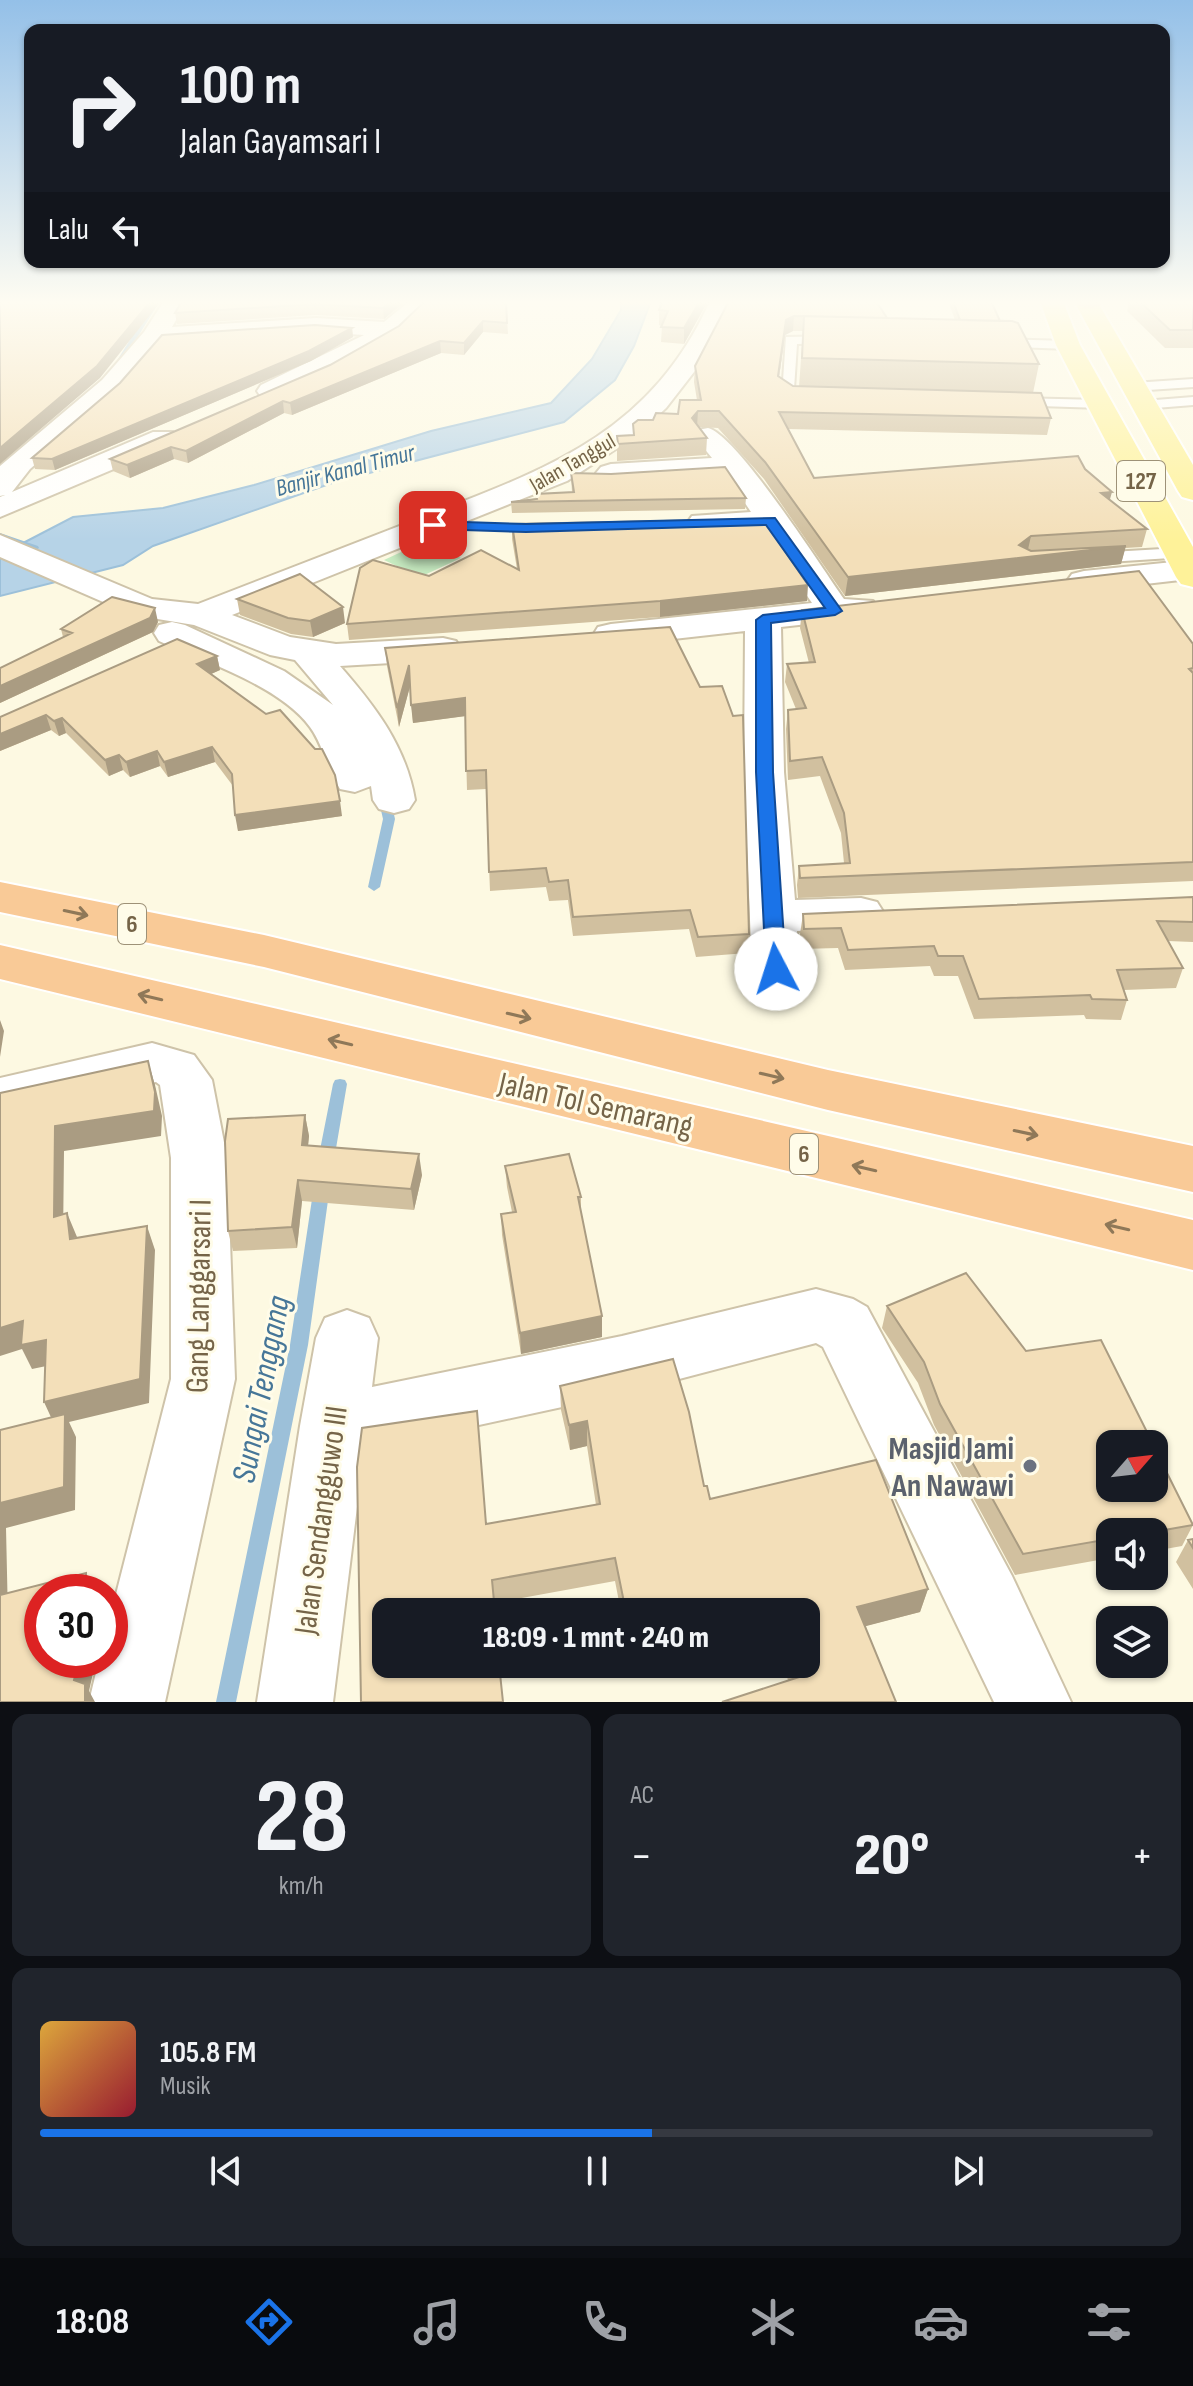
<!DOCTYPE html>
<html lang="id">
<head>
<meta charset="utf-8">
<style>
	:root { --surface:#171b24; --page:#20242c; --text:#f1f3f6; --muted:#9ea1a6; --line:#363941; --accent:#1a73e8 }
	body { margin:0; font-family:"Sofia Sans Condensed",sans-serif; background:var(--page); color:var(--text); height:100vh; display:flex; flex-direction:column; font-size:30px; white-space:nowrap }
	* { box-sizing:border-box; margin:0 }
	p { font-size:26px; color:var(--muted) }
	.icon { flex:none; width:44px; height:44px; fill:none; stroke:currentColor; stroke-width:2; stroke-linecap:round; stroke-linejoin:round }
	.map { position:relative; height:1702px; overflow:hidden }
	.sheet { display:flex; flex-direction:column; gap:12px; padding:12px; background:#0d0f14; flex:1 }
	.sheet>* { flex:none }
	.guide { position:absolute; left:24px; top:24px; width:1146px; height:244px; border-radius:16px; box-shadow:0 2px 6px #0004; background:#171b24; color:var(--text); overflow:hidden }
	.needle { width:52px; rotate:62deg }
	.buttons { position:absolute; left:1096px; top:1430px; display:grid; gap:16px }
	.buttons a { display:grid; place-items:center; width:72px; height:72px; border-radius:16px; background:var(--surface); box-shadow:0 2px 6px #0004; font-size:40px }
	.speed { position:absolute; left:24px; top:1574px; display:flex; gap:16px; font-size:40px; font-weight:700; text-align:center }
	.speed>* { display:grid; place-content:center; width:104px; height:104px; border-radius:50%; background:var(--surface); box-shadow:0 2px 6px #0004; line-height:1 }
	.speed .limit { border:12px solid #d22; background:#fff; color:#111 }
	.pin { position:absolute; display:grid; place-items:center; width:68px; height:68px; color:#fff; margin:-34px; border-radius:16px; box-shadow:0 4px 12px #0006 }
	.me { position:absolute; width:88px; margin:-44px; rotate:355deg; stroke-linejoin:round; filter:drop-shadow(0 0 6px #0008) }
	.turn { display:flex; align-items:center; gap:28px; height:168px; padding:0 24px; font-size:36px }
	.turn .icon { width:104px; height:104px; stroke-width:2.5 }
	.turn b { display:block; font-size:56px; line-height:68px }
	.then { display:flex; align-items:center; height:76px; padding:0 24px; background:#0003; gap:16px; font-size:30px }
	.big { font-size:60px; font-weight:800; line-height:1.1 }
	.sheet .tile { flex:1; display:flex; flex-direction:column; justify-content:center; gap:12px; min-width:0; padding:0 28px; border-radius:16px; background:var(--page) }
	.sheet .dial { align-items:center; gap:0 }
	.dial b { font-size:104px; line-height:1 }
	.song { display:flex; align-items:center; gap:24px }
	.cover { width:96px; height:96px; border-radius:12px; background:linear-gradient(135deg,hsl(40 70% 55%),hsl(350 70% 35%)) }
	.played { height:8px; border-radius:4px; background:linear-gradient(90deg,var(--accent) 55%,var(--line) 55%) }
	.keys { display:flex; justify-content:space-around; direction:ltr }
	.heat { display:flex; justify-content:space-between; align-items:center; font-size:44px; direction:ltr }
	.sheet .tiles { flex:1; display:grid; gap:12px; grid-template-columns:1fr 1fr }
	.tile:last-child { grid-column:span 2 }
	.trip { position:absolute; left:372px; top:1598px; width:448px; height:80px; border-radius:16px; background:var(--surface); box-shadow:0 2px 6px #0004; font-weight:800; line-height:80px; text-align:center }
	.menu { display:flex; height:128px; justify-content:space-around; align-items:center; background:#090b0e; color:var(--muted) }
	.menu .icon { width:56px; height:56px }
	.menu .active { color:var(--accent) }
	.menu b { font-size:36px; color:var(--text) }
	.map>svg:first-child { display:block }
	.green { fill:#c7ebc1 }
	.water { fill:#b6d3e7; stroke:#9cc0d9; stroke-width:2 }
	.lines { fill:none; stroke-linecap:round; stroke-linejoin:round }
	.stream { fill:#9cc0d9; fill-rule:evenodd }
	.lane-casing { stroke:#cec3a9; stroke-width:4 }
	.street-casing { stroke:#cec3a9; stroke-width:4 }
	.primary-casing { stroke:#fff; stroke-width:4 }
	.highway-casing { stroke:#fff; stroke-width:4 }
	.lane { fill:#fff; fill-rule:evenodd }
	.street { fill:#fff; fill-rule:evenodd }
	.primary { fill:#fef299; fill-rule:evenodd }
	.highway { fill:#f9ca97; fill-rule:evenodd }
	.wall { fill:#d1c09f; fill-rule:evenodd }
	.shaded-wall { fill:#aa9c82 }
	.building { fill:#f3dfb9; stroke:#aa9c82; stroke-width:2 }
	.oneway { stroke:#8f7858 }
	.route { fill:#1a73e8; stroke:#114b97; stroke-width:2 }
	.worship-dot { fill:#6b7280; stroke:#fffce9; stroke-width:3 }
	.labels { text-anchor:middle; stroke-width:6; stroke-linejoin:round; paint-order:stroke }
	.far-street-label { font-size:22px; fill:#756448; stroke:#fffce9 }
	.far-water-label { font-size:24px; font-style:italic; fill:#467698; stroke:#fffce9 }
	.shield { fill:#fffce9; stroke:#9e9278; stroke-width:2 }
	.shield-label { font-size:24px; font-weight:bold; fill:#756448 }
	.near-street-label { font-size:32px; fill:#756448; stroke:#fffce9 }
	.near-worship-label { font-size:32px; font-weight:bold; fill:#5b616d; stroke:#fffce9; text-anchor:end }
	.near-water-label { font-size:34px; font-style:italic; fill:#467698; stroke:#fffce9 }
</style>
</head>
<body>
<div class="map">
<svg width="1193" height="1702" viewBox="0 0 1193 1702">
	<rect width="100%" height="100%" fill="#fdf9e2"/>
	<path class="green" d="M425 541 461 558 420 577 384 560Z"/>
	<path class="water" d="M621 301H651L634 346 615 380 564 422 335 482 153 546 123 565 0 596V555L73 517 163 508 254 485 431 431 551 403 592 359 621 310Z"/>
	<g class="lines">
		<path class="stream" d="M154 301H160L116 372 111 373 110 372Z
			M0 533 38 546 39 548 35 551 0 539Z
			M384 794 390 797 395 819 380 887 374 891 368 887 383 819 378 797Z
			M340 1079 345 1080 347 1084 334 1160 331 1164 326 1166 321 1164 318 1160 333 1084 335 1080Z
			M322 1180 327 1182 330 1186 308 1345 236 1702H216L290 1345 314 1186 317 1182Z"/>
		<defs>
			<path id="lane" d="M839 336 841 339 834 343 797 344 794 389 813 393V399L782 395 786 337Z
				M999 339 1068 341 1075 345 1068 349 994 346 992 343Z
				M1193 379V387L1133 391 1126 387 1133 383Z
				M1193 397V405L1143 409 1136 405 1143 401Z
				M1013 398 1101 400 1108 404 1101 408 1008 405 1006 402Z
				M1180 548 1189 553 1186 557 1093 563 1084 558 1093 553Z"/>
			<path id="street" d="M164 301H187L172 327 316 318 384 322 410 301H435C406 341 317 387 270 399L261 397 257 391 261 385 364 335 316 332 162 342 120 391 30 469 12 492 153 432H173L177 438 173 444 0 517V497L5 495 0 496V466L102 380 144 332Z
				M710 301H733L715 345 666 408 637 435 567 481 232 615 290 637 336 644 443 638 456 641 461 649 456 657 443 660 340 666C375 706 406 746 415 800L409 809 394 813 379 809 373 800 371 786 355 792 340 789C327 770 324 746 310 727 280 686 205 662 159 641L154 633 159 625 172 622 185 625 284 671 333 705 295 660 270 655 194 625 133 615 0 557V535L152 599 198 604C268 577 337 550 407 523 538 472 648 439 710 301Z
				M708 428C737 435 822 568 844 599L873 601 878 608 873 615 861 618 781 627 784 772 795 900 861 898 877 902 884 913 877 924 861 928 797 931 800 969 793 981 776 986 759 981 752 969 744 772 745 631 611 646 598 643 593 635 598 627 611 624 812 603 763 531 692 530 687 523 692 516 751 512 726 475 611 482 601 479 596 473 601 467 611 464 712 458 694 436 698 430Z
				M1193 560V578L1189 579 1084 591 1072 588 1067 581 1072 574 1084 571Z
				M152 1043 194 1055 212 1080 227 1158 235 1379 165 1702H89L99 1660H110V1618L171 1379V1158L160 1085 156 1082 0 1118V1078Z
				M816 1289 853 1299 867 1307 1012 1576 1071 1702H994L823 1347 816 1343 622 1394 364 1450 333 1702H257L300 1426 316 1338 325 1318 347 1310 369 1318 378 1338 372 1387 622 1336Z"/>
			<path id="primary" d="M1040 301H1063L1080 345 1193 547V587L1181 584 1176 577 1056 345Z
				M1074 301H1097L1193 465V500L1182 497 1178 491Z"/>
			<path id="highway" d="M1103 301 1100 306 1085 309 1074 302Z
				M0 882 264 935 828 1070 1193 1146V1192L828 1110 264 967 0 912Z
				M0 945 1193 1220V1270L0 979Z"/>
		</defs>
		<use href="#lane" class="lane-casing"/>
		<use href="#street" class="street-casing"/>
		<use href="#primary" class="primary-casing"/>
		<use href="#highway" class="highway-casing"/>
		<use href="#lane" class="lane"/>
		<use href="#street" class="street"/>
		<use href="#primary" class="primary"/>
		<use href="#highway" class="highway"/>
	</g>
	<path class="wall" d="M182 301H406L384 319 316 315 177 324 175 313Z
		M506 301 508 334 483 332 464 355 441 353 292 415 284 413 188 463 174 459 130 478 113 471 110 459 330 365 399 326Z
		M659 301H708L684 344 661 342 662 326 659 325Z
		M729 301 887 318 955 320 948 301H991L1000 321 1039 364 1033 393 1051 418 1047 435 788 429 814 478 1085 469 1110 500 1147 529 1142 547 1125 548 1121 564 845 596 764 479 718 428 699 427 707 438 706 455 617 461V436L633 435 653 420 678 414 697 400 694 382 695 366ZM793 331H803L799 387 793 386 779 376 785 335Z
		M1129 301H1193V348H1165L1127 311Z
		M352 328 353 337 311 361 55 470 35 469 32 458Z
		M571 473 746 498 745 509 512 513 511 502 572 493Z
		M512 524 807 601 660 617 349 640 347 624 429 576 517 569 512 539Z
		M237 599 345 623 313 637 291 634 240 615Z
		M802 610 1193 644V881L798 898 797 885 799 866 844 863 841 833 820 776 788 780 786 729 788 710 796 709 785 682 787 664 809 663 800 628Z
		M158 622 153 632 0 703V668L63 637 61 629Z
		M385 648 749 934 747 953 696 957 689 929 573 936 568 900 549 901 546 887 490 891 486 789 467 790 465 716 413 723 410 686 399 727 387 666Z
		M217 656 220 670 211 674 342 816 238 831 233 786 215 762 168 777 160 766 130 777 123 770 109 776 66 733 59 736 51 730 0 751V717Z
		M1193 897V942L1168 941 1183 968 1176 988 1124 990 1127 1000 1121 1020 1086 1019 1084 1015 974 1019 958 976H934L930 966 845 970 838 948 801 949 800 934 803 914Z
		M305 1115 309 1136 308 1145 422 1175 414 1210 302 1201 297 1248 233 1251 228 1231Z
		M505 1166 581 1197V1212L602 1316V1337L521 1354 502 1235 501 1214 512 1212 507 1187Z
		M887 1306 1026 1351 1193 1525 1182 1546 1154 1551V1532H1110V1558L1015 1575 934 1425 918 1383 882 1328Z
		M560 1386 704 1486 710 1499 928 1589 920 1612 865 1626 896 1702 788 1680 783 1664H806V1612H621L615 1581 494 1603 487 1524 596 1505 587 1446 570 1450 561 1410Z
		M1193 1539V1589L1176 1562 1188 1540Z
		M631 1664H670L633 1672Z"/>
	<path class="shaded-wall" d="M151 301H161L100 378 0 464V448Z
		M392 301H406L384 319 383 308Z
		M700 301H708L684 344V328Z
		M794 316 793 331 785 335 777 392 786 320Z
		M483 321V332L464 355V343Z
		M352 328 353 337 311 361 55 470 52 459Z
		M440 341 441 353 292 415 290 403Z
		M283 401 284 413 188 463 186 451Z
		M698 411 697 427 692 418Z
		M171 447 174 459 130 478 127 465Z
		M1112 492 1107 510 1101 493Z
		M1031 536 1027 554 1126 546 1121 564 845 596 848 577 1019 545Z
		M808 585 807 601 660 617V601Z
		M343 607 345 623 313 637 310 621Z
		M155 608 158 622 153 632 0 703V686Z
		M217 656 220 670 200 679 197 664Z
		M409 665 411 683 399 727 397 708Z
		M465 698 466 716 413 723 411 705Z
		M46 715 51 730 0 751V734Z
		M62 718 66 733 59 736 54 721Z
		M212 747 215 762 168 777 164 762Z
		M157 751 160 766 130 777 126 762Z
		M119 755 123 770 109 776 105 760Z
		M340 801 342 816 238 831 235 815Z
		M0 1020 4 1031 0 1057Z
		M148 1061 155 1085 162 1116 161 1136 64 1151 63 1241 54 1217 55 1126Z
		M305 1115 309 1136 306 1166 302 1145Z
		M419 1154 422 1175 414 1210 411 1189Z
		M298 1180 302 1201 297 1248 292 1227Z
		M67 1213 77 1237 70 1239Z
		M147 1226 155 1250 149 1403 69 1422 76 1437 75 1510 6 1528 8 1618 0 1604V1503L55 1426 44 1402Z
		M602 1316V1337L521 1354 520 1333Z
		M23 1321 46 1340 56 1364 32 1369 22 1349 0 1356V1328Z
		M587 1421V1446L570 1450 569 1425Z
		M86 1573 95 1592H86Z
		M928 1589 920 1612 851 1630 857 1607Z
		M79 1660H96L89 1691 95 1702H85L74 1680Z"/>
	<path class="building" d="M0 301H151L97 366 0 448Z
		M182 301H392L383 308 314 304 175 313Z
		M425 301H506L507 323 483 321 464 343 440 341 290 403 283 401 186 451 171 447 127 465 110 459 330 365 399 326Z
		M663 301H700L684 328 661 327 668 311 659 310Z
		M729 301H876L887 318 794 316 786 320 778 376 793 386 1041 393 1051 418 779 412 814 478 1078 456 1085 469 1112 492 1101 493 1147 529 1031 536 1019 545 1031 551 1126 546 848 577 765 462 719 411H698L692 418 707 438 618 444 617 436 634 435 633 424 638 420H653L656 413 678 414 680 400H701L695 366Z
		M953 301H991L1000 321 960 320Z
		M1139 301H1193V330H1170Z
		M804 316 1012 321 1018 323 1039 364 802 358Z
		M315 325 352 328 309 351 52 459 32 458 120 383 162 335Z
		M725 467 746 498 511 502 537 499 536 494 574 492 571 473 611 474Z
		M763 519 808 585 660 601 347 624 360 568 373 560 429 576 481 550 519 570 512 524Z
		M1139 571 1193 644V668L1189 669 1193 673V862L800 878 799 866 850 863 844 813 822 757 790 761 788 710 806 708 787 664 815 662 802 610Z
		M300 574 343 607 310 621 288 618 237 599Z
		M112 597 155 608 150 618 0 686V668L72 633 61 629Z
		M670 627 700 687 722 686 733 716 743 715 749 934 698 937 690 910 573 917 568 880 549 882 546 868 489 872 486 770 466 771 465 698 411 705 409 665 397 708 385 648Z
		M177 639 217 656 197 664 266 714 280 710 315 749H322L335 775 340 801 235 815 232 774 212 747 164 762 157 751 126 762 119 755 105 760 62 718 54 721 46 715 0 734V717Z
		M1193 897V922L1157 921 1183 968 1117 970 1127 1000 1092 999 1090 995 979 999 963 956H938L934 946 848 950 841 928 804 929 803 914Z
		M148 1061 155 1092 154 1111 55 1126 54 1217 67 1213 70 1239 147 1226 140 1379 44 1402 46 1340 21 1345 23 1321 0 1328V1093Z
		M305 1115 302 1145 419 1154 411 1189 298 1180 292 1227 228 1231 225 1141 228 1119Z
		M569 1154 581 1197H578L602 1316 520 1333 501 1214 516 1212 505 1166Z
		M966 1273 1026 1351 1101 1340 1153 1444H1110V1488H1154V1447L1193 1525 1153 1532H1110V1539L1023 1554 940 1404 924 1362 887 1306Z
		M673 1359 689 1412 704 1486H707L710 1499 876 1460 928 1589 857 1607 896 1702H722L799 1677 795 1664H806V1612H626L615 1558 492 1580 495 1612H386V1664H499L503 1702H361L357 1467 362 1428 477 1411 486 1524 600 1504 587 1421 569 1425 560 1386Z
		M65 1414 64 1487 0 1503V1430Z
		M1193 1539V1548L1188 1540Z
		M86 1573V1592H42V1660H79L74 1680 85 1684V1702H0V1595Z"/>
	<defs><path id="oneway-shaft" d="M-6 0H5M1.5-3L5.5 0L1.5 3" fill="none" stroke-width="1.6" stroke-linecap="round" stroke-linejoin="round" transform="scale(2)"/></defs>
	<g class="oneway">
		<use href="#oneway-shaft" transform="translate(76 913) rotate(12)"/>
		<use href="#oneway-shaft" transform="translate(150 997) rotate(-167)"/>
		<use href="#oneway-shaft" transform="translate(519 1016) rotate(13)"/>
		<use href="#oneway-shaft" transform="translate(340 1042) rotate(-167)"/>
		<use href="#oneway-shaft" transform="translate(772 1076) rotate(13)"/>
		<use href="#oneway-shaft" transform="translate(1026 1133) rotate(12)"/>
		<use href="#oneway-shaft" transform="translate(864 1168) rotate(-167)"/>
		<use href="#oneway-shaft" transform="translate(1117 1227) rotate(-167)"/>
	</g>
	<linearGradient id="sky" x2="0" y2="1"><stop stop-color="#94c0e8"/><stop offset="0.56" stop-color="#fefcf2"/><stop offset="1" stop-color="#fefcf2" stop-opacity="0"/></linearGradient>
	<rect width="1193" height="540" fill="url(#sky)"/>
	<path class="route" d="M775 518 842 611 835 615 771 623 773 772 786 969 776 976 766 969 756 772V620L763 615 825 608 766 525 526 532 433 529 426 525 433 521 526 524Z"/>
	<circle class="worship-dot" cx="1030" cy="1466" r="8"/>
	<g class="labels">
		<g class="far-street-label">
			<text transform="translate(572 462) rotate(-30)" y="8">Jalan Tanggul</text>
		</g>
		<g class="far-water-label">
			<text transform="translate(345 470) rotate(-15)" y="8">Banjir Kanal Timur</text>
		</g>
		<g class="shield">
			<rect x="1117" y="461" width="48" height="40" rx="6"/>
			<rect x="118" y="904" width="28" height="40" rx="6"/>
			<rect x="790" y="1134" width="28" height="40" rx="6"/>
		</g>
		<g class="shield-label">
			<text x="1141" y="489">127</text>
			<text x="132" y="932">6</text>
			<text x="804" y="1162">6</text>
		</g>
		<g class="near-street-label">
			<text transform="translate(596 1104) rotate(13)" y="11">Jalan Tol Semarang</text>
			<text transform="translate(198 1296) rotate(-89)" y="11">Gang Langgarsari I</text>
			<text transform="translate(320 1520) rotate(-82)" y="11">Jalan Sendangguwo III</text>
		</g>
		<g class="near-worship-label">
			<text x="1014" y="1459">Masjid Jami<tspan x="1014" dy="37">An Nawawi</tspan></text>
		</g>
		<g class="near-water-label">
			<text transform="translate(260 1389) rotate(-79)" y="12">Sungai Tenggang</text>
		</g>
	</g>
</svg>
<div class="buttons">
<a><svg class="needle" viewBox="-14 -14 28 28"><path d="M0-13l5 13h-10z" fill="#e53935"/><path d="M0 13l5-13h-10z" fill="#9ea1a6"/></svg></a>
<a><svg class="icon" aria-label="sound" viewBox="0 0 24 24"><path d="M4 9h4l5-4v14l-5-4H4zM17 9q2 3 0 6"/></svg></a>
<a><svg class="icon" aria-label="layers" viewBox="0 0 24 24"><path d="M12 4l9 5-9 5-9-5zM3 14l9 5 9-5"/></svg></a>
</div>
<div class="speed"><div class="limit">30</div></div>
<div class="pin" style="left:433px;top:525px;background:#d93025"><svg class="icon" aria-label="arrive" viewBox="0 0 24 24"><path d="M6 21V4h12l-3 4 3 4H6"/></svg></div>
<svg class="me" style="left:776px;top:969px" viewBox="-20 -20 40 40"><circle r="19" fill="#fff"/><path d="M0-13L10 11 0 6-10 11z" fill="#1a73e8"/></svg>
<div class="trip">18:09 · 1 mnt · 240 m</div>
<div class="guide">
<div class="turn"><svg class="icon" aria-label="right" viewBox="0 0 24 24"><path d="M7 20v-9h11M14 6l5 5-5 5"/></svg><div><b>100 m</b>Jalan Gayamsari I</div></div>
<div class="then">Lalu<svg class="icon" aria-label="left" viewBox="0 0 24 24"><path d="M17 20v-9H6M10 6l-5 5 5 5"/></svg></div>
</div>
</div>
<section class="sheet">
<div class="tiles">
<div class="tile dial"><b>28</b><p>km/h</p></div>
<div class="tile"><p>AC</p>
<div class="heat"><a>−</a><b class="big">20°</b><a>+</a></div>
</div>
<div class="tile">
<div class="song"><i class="cover"></i><div><b>105.8 FM</b><p>Musik</p></div></div>
<div class="played"></div>
<div class="keys"><svg class="icon" aria-label="previous" viewBox="0 0 24 24"><path d="M18 5L8 12l10 7zM5 5v14"/></svg><svg class="icon" aria-label="pause" viewBox="0 0 24 24"><path d="M8 5v14M16 5v14"/></svg><svg class="icon" aria-label="next" viewBox="0 0 24 24"><path d="M6 5l10 7-10 7zM19 5v14"/></svg></div>
</div>
</div>
</section>
<nav class="menu">
<b>18:08</b>
<svg class="icon active" aria-label="directions" viewBox="0 0 24 24"><path d="M12 3l9 9-9 9-9-9zM9 14v-3h6M13 9l2 2-2 2"/></svg>
<svg class="icon" aria-label="music" viewBox="0 0 24 24"><path d="M9 18V5l10-2v13"/><circle cx="6" cy="18" r="3"/><circle cx="16" cy="16" r="3"/></svg>
<svg class="icon" aria-label="phone" viewBox="0 0 24 24"><path d="M5 4h4l2 5-3 2q2 4 5 5l2-3 5 2v4C11 20 4 13 5 4z"/></svg>
<svg class="icon" aria-label="climate" viewBox="0 0 24 24"><path d="M12 3v18M4 7l16 10M4 17L20 7"/></svg>
<svg class="icon" aria-label="car" viewBox="0 0 24 24"><path d="M5 17H2v-5l4-1 3-4h7l3 4 3 1v5h-3M9 17h6M6 11h13"/><circle cx="7" cy="17" r="2"/><circle cx="17" cy="17" r="2"/></svg>
<svg class="icon" aria-label="filters" viewBox="0 0 24 24"><path d="M4 7h16M4 17h16"/><circle cx="9" cy="7" r="2"/><circle cx="15" cy="17" r="2"/></svg>
</nav>
</body>
</html>
